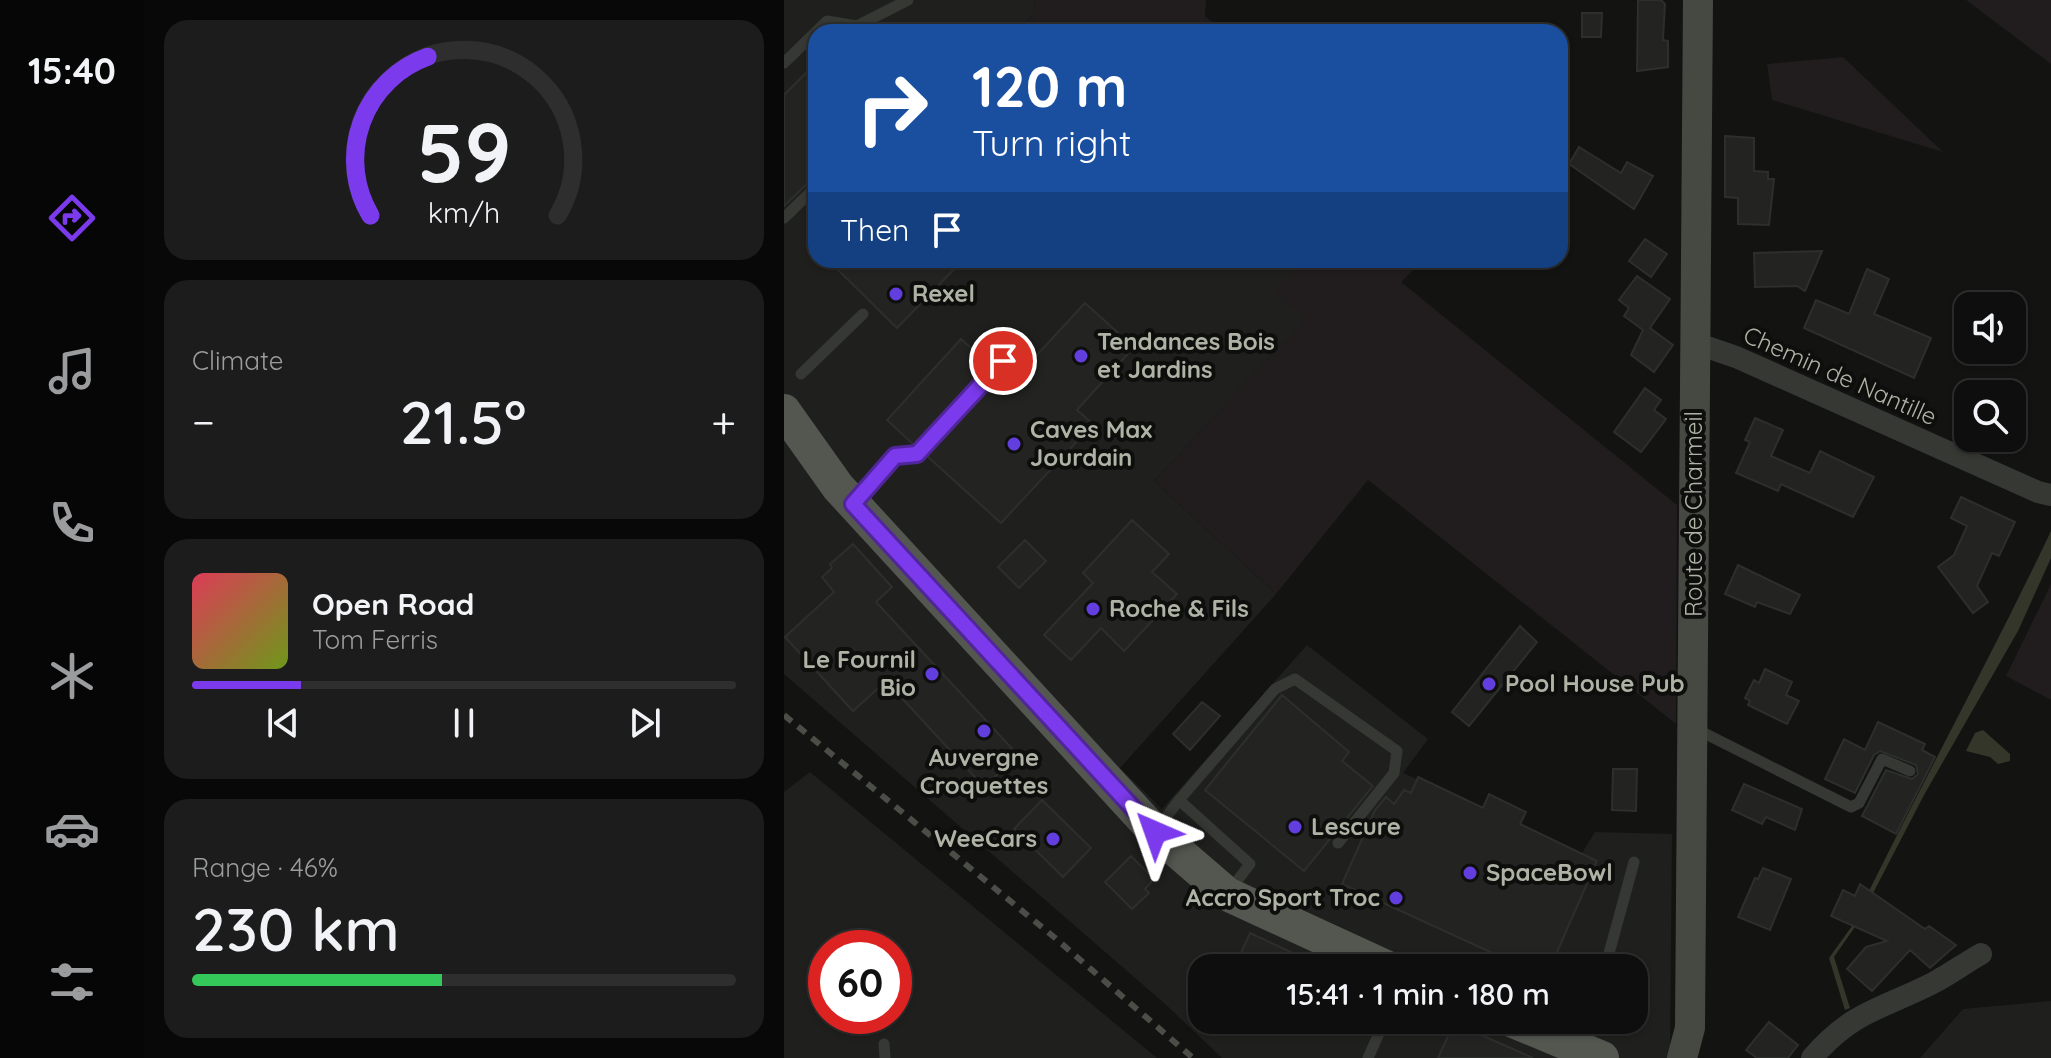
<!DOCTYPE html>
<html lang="en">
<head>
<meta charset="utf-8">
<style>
	:root { --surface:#0e0e0e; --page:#1c1c1c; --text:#f1f3f6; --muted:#9b9c9e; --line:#2e2e2e; --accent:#7c3aed }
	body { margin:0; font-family:Quicksand,sans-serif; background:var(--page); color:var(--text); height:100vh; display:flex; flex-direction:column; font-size:30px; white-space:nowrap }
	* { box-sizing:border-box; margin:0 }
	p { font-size:26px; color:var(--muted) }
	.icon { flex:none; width:44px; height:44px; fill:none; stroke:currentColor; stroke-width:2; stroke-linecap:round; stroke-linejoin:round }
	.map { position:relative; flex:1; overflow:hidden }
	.sheet { display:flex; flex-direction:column; gap:20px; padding:20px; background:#080808; width:640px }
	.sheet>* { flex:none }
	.banner { position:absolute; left:24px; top:24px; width:760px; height:244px; border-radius:24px; box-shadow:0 2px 6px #0004,0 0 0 2px var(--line); background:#1a4fa0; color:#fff; overflow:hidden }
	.controls { position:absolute; left:1170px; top:292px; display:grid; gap:16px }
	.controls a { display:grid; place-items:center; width:72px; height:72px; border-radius:16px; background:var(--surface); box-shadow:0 2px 6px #0004,0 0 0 2px var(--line); font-size:40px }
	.speed { position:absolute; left:24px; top:930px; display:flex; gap:16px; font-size:40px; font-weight:700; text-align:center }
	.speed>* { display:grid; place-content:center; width:104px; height:104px; border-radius:50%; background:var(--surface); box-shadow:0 2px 6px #0004,0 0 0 2px var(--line); line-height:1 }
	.speed .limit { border:12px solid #d22; background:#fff; color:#111 }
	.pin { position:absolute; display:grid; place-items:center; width:68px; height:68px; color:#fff; margin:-34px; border:4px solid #fff; border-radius:50%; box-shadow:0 2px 8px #0007 }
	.me { position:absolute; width:88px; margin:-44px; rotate:317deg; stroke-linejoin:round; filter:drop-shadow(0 0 6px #0008) }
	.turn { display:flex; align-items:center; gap:28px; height:168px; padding:0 32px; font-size:36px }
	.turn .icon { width:104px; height:104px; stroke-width:2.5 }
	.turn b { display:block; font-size:56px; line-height:68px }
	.then { display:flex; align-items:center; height:76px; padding:0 32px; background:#0003; gap:16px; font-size:30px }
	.big { font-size:60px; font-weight:600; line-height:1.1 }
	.sheet .card { flex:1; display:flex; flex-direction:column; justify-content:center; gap:12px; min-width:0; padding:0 28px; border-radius:24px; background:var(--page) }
	.sheet .dial { align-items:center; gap:0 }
	.dial svg { height:208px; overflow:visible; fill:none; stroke:var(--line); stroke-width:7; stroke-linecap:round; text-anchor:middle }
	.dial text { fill:var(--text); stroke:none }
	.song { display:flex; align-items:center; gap:24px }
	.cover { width:96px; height:96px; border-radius:12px; background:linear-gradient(135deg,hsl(350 70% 55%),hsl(80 70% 35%)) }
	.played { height:8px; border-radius:4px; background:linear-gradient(90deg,var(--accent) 20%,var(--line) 20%) }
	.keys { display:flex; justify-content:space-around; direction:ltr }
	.heat { display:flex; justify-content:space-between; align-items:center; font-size:44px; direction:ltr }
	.charge { height:12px; border-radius:6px; background:linear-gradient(90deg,#34c759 46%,var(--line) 0) }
	.trip { position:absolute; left:404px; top:954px; width:460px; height:80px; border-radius:24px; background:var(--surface); box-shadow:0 2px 6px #0004,0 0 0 2px var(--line); font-weight:600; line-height:80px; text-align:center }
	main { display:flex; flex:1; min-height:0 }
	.tab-bar { display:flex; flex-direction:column; width:144px; justify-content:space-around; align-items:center; background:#060606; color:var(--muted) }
	.tab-bar .icon { width:56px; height:56px }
	.tab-bar .current { color:var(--accent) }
	.tab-bar b { font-size:36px; color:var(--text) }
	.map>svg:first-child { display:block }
	.built { fill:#1f201e; fill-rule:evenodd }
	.green { fill:#211c1d }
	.water { fill:#35362a }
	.building { fill:#232422; stroke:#2d2f2c; stroke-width:2 }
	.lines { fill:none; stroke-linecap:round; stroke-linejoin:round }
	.lane { stroke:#363833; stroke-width:11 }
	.street { stroke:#363833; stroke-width:22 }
	.secondary { stroke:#464842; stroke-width:30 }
	.primary { stroke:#545750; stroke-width:34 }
	.rail { stroke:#4b4d47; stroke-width:6; stroke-dasharray:10 8; stroke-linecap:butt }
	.route-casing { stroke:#51269a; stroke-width:20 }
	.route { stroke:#7c3aed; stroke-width:14 }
	.poi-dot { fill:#633edf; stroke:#0e0e0d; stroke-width:3 }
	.labels { text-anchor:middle; stroke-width:8; stroke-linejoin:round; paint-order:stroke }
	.poi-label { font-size:24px; font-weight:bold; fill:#afb3a5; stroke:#0e0e0d; text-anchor:start }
	.street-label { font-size:24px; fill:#afb3a5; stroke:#0e0e0d }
</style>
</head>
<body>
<main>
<nav class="tab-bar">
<b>15:40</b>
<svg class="icon current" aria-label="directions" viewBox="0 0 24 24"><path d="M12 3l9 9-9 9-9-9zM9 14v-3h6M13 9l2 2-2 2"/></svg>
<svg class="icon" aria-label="music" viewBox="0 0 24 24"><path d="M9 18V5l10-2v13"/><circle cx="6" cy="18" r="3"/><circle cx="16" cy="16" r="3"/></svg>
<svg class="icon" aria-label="phone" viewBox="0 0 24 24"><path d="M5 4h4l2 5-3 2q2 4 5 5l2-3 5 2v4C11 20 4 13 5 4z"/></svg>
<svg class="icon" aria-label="climate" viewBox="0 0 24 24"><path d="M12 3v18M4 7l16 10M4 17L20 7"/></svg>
<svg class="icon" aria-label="car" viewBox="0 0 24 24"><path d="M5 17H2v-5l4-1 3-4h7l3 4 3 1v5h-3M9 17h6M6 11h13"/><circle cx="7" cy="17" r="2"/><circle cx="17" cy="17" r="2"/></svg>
<svg class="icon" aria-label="filters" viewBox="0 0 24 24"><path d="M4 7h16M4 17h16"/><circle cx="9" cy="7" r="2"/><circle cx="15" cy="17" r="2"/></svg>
</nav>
<section class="sheet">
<div class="card dial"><svg viewBox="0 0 100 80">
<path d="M14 69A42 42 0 1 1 86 69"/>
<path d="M14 69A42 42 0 0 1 36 8" stroke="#7c3aed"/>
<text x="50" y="56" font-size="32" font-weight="700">59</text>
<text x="50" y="72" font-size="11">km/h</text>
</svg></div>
<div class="card"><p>Climate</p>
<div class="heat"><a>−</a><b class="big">21.5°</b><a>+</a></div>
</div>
<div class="card">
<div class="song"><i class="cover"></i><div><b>Open Road</b><p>Tom Ferris</p></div></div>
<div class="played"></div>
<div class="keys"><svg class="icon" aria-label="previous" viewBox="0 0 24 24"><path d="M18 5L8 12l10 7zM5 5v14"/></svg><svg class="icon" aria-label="pause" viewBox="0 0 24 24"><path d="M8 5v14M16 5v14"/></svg><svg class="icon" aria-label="next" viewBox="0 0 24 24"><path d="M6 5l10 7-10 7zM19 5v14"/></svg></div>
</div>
<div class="card"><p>Range · 46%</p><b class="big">230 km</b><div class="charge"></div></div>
</section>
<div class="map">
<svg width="1267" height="1058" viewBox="0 0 1267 1058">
	<rect width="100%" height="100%" fill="#131312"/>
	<path class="built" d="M0 0H252L249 14 233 32H32V260H522L490 292 522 319 370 481 492 594 336 768 378 809 523 645 644 739 619 773 798 853 811 832 888 834 886 1058H438L380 1003 0 674ZM418 968H850V1020H418Z
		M26 772 373 1058H0V792ZM42 948H110V1016H42Z
		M1267 1001V1058H1136L1179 1009Z"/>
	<path class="green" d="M252 0H422L421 16 439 32H233L249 14Z
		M1182 0H1267V64Z
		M1059 57 1159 152 988 100 983 64Z
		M522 260H639L617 282 893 505 892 724 584 480 492 594 370 481 521 319 489 292Z
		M1267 584V700L1222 676Z"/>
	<path class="water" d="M1267 531V558L1234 631 1140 795 1073 924 1050 957 1066 1008 1061 1010 1045 958 1068 926C1132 793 1204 664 1267 531Z
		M1199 730 1226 754V761L1214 764 1206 757 1182 751 1191 733Z"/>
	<path class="building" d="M854 0H877L881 4 879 40 884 41V67L853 71Z
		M798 13H818L817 37H798Z
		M32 63V175L0 206V95Z
		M941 136 970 138V171L984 172V179H990L985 225 954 224V198L941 197Z
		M795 147 837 173 843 162 869 176 850 209 785 164Z
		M861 239 883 254 867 277 845 261Z
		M1038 251 1021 291 1013 286 971 287 970 253Z
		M44 260H179L113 328Z
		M1083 269 1105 279 1090 314 1147 338 1130 378 1020 328 1032 300 1065 314Z
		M853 276 886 299 866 328 889 345 870 372 847 355 859 330 840 316 845 308 835 300Z
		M301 303 350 347 293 410 309 424 217 523 143 456 217 376 226 384Z
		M177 339 205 364 130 445 103 420Z
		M861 388 877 400 870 410 882 419 857 452 830 432Z
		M971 418 999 430 987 456 1026 473 1036 451 1090 477 1069 517 997 484 994 491 952 473 966 442 961 440Z
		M1177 497 1231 522 1215 556 1208 553 1193 586 1204 602 1189 613 1154 567 1170 555 1183 526 1167 518Z
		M348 520 385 554 368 572 393 594 340 651 317 628 287 660 260 635 309 583 299 573Z
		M241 540 262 561 235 588 214 567Z
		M69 544 108 587 92 602 234 755 200 787 102 681 69 711 1 637 50 592 38 577 48 568 46 564Z
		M954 565 1016 595 1006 614 973 602 971 607 941 594Z
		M736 626 753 642 685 726 668 712Z
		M981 669 1008 682 1002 695 1015 701 1003 724 964 705 966 701 961 698 970 680 975 683Z
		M498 695 565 752 558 761 589 786 520 871 421 790Z
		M418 702 436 716 406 750 389 734Z
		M1094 722 1141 744 1138 750 1151 757 1112 834 1078 816 1102 770 1128 779 1134 774 1132 765 1096 751 1090 755 1071 793 1041 779 1060 739 1081 750Z
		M829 769H853L852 811 828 810Z
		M634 777 699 808 705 794 742 812 736 824 813 861 766 968H741L558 884 591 810 602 797 610 804 620 790 627 793Z
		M960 784 1018 809 1011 830 982 817 978 824 948 810Z
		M258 800 307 848 279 877 230 829Z
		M347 856 370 879 361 889 365 893 348 909 321 882Z
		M979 868 1007 879 986 930 954 917 971 878 974 879Z
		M1076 884 1141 929 1145 926 1172 945 1146 968 1126 950 1088 991 1063 969 1082 947 1103 941 1047 916 1059 890 1071 896Z
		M466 933 541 968H450Z
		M985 1022 1014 1045 1004 1058H973L962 1050Z
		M670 1023 749 1058H654Z"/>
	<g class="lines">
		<path class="lane" d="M0 63 43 21 73 26 124 0
			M0 218 32 187
			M17 374 79 314
			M72 500 111 456 133 454 219 361 206 338
			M912 729 1067 807 1075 803 1098 759 1126 771
			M374 828 395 800
			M446 890 466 864 395 800 491 689 511 679 613 751 610 773 554 843
			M821 968 850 862
			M100 1044 101 1058
			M584 1058 601 1020"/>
		<path class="street" d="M911 343 952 357 1254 492 1267 495
			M1028 1058C1068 1011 1098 1009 1149 983 1166 974 1181 963 1197 954"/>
		<path class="secondary" d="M898 1058 906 1028 914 0"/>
		<path class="primary" d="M0 411 54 487 371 832 443 894 604 968
			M727 1020 818 1058"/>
		<path class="rail" d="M0 715 270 937 409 1058"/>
	</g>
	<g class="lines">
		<defs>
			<path id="route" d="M219 361 133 454 111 456 69 504 371 832"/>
		</defs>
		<use href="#route" class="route-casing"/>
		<use href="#route" class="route"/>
	</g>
	<g class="poi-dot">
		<circle cx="112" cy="294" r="8"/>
		<circle cx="297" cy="356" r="8"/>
		<circle cx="230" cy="444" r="8"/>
		<circle cx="309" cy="609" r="8"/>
		<circle cx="148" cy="674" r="8"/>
		<circle cx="705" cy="684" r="8"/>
		<circle cx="200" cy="731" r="8"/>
		<circle cx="511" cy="827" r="8"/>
		<circle cx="269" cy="839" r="8"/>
		<circle cx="686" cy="873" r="8"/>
		<circle cx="612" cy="898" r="8"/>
	</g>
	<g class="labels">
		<g class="poi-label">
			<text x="128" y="302">Rexel</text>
			<text x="313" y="350">Tendances Bois<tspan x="313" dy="28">et Jardins</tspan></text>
			<text x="246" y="438">Caves Max<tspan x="246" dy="28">Jourdain</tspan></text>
			<text x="325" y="617">Roche &amp; Fils</text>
			<text x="132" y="668" text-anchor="end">Le Fournil<tspan x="132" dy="28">Bio</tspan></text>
			<text x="721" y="692">Pool House Pub</text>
			<text x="200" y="766" text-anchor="middle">Auvergne<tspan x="200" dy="28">Croquettes</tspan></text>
			<text x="527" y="835">Lescure</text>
			<text x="253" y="847" text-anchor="end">WeeCars</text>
			<text x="702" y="881">SpaceBowl</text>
			<text x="596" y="906" text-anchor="end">Accro Sport Troc</text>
		</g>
		<g class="street-label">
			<text transform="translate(1056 376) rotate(24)" y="8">Chemin de Nantille</text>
			<text transform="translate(910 514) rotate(-90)" y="8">Route de Charmeil</text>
		</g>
	</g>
</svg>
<div class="controls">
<a><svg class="icon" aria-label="sound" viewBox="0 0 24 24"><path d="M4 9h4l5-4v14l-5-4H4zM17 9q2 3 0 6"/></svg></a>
<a><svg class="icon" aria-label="search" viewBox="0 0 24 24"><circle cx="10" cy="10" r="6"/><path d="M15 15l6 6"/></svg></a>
</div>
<div class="speed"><div class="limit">60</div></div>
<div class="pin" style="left:219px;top:361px;background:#d93025"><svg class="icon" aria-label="arrive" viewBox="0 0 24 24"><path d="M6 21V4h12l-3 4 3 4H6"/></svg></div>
<svg class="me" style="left:371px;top:832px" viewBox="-20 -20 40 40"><path d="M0-17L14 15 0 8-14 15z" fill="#7c3aed" stroke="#fff" stroke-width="4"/></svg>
<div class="trip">15:41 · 1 min · 180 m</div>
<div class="banner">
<div class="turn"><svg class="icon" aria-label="right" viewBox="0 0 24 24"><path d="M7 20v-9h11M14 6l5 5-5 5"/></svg><div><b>120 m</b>Turn right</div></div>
<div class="then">Then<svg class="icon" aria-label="arrive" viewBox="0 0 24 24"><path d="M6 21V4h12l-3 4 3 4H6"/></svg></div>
</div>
</div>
</main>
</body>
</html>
